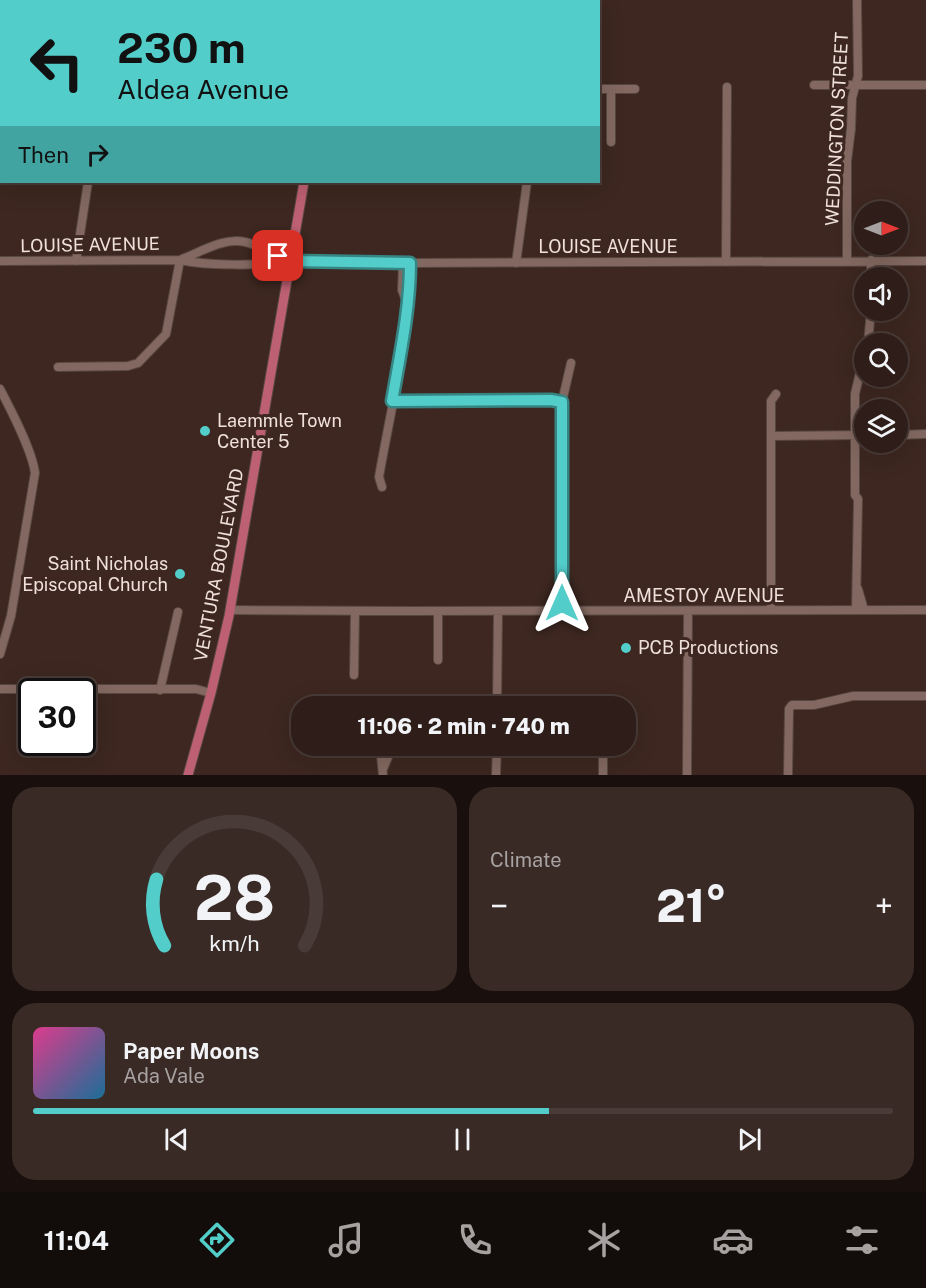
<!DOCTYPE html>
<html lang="en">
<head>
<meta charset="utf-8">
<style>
	:root { --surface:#2e1d18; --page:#3a2a25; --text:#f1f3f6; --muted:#a7a2a2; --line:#493b37; --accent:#53cdca }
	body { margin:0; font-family:"Public Sans",sans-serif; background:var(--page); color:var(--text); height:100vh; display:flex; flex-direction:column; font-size:22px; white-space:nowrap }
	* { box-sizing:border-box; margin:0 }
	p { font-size:20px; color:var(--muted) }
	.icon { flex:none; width:33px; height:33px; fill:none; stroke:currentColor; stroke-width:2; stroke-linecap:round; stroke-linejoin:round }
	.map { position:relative; height:775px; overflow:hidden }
	.sheet { display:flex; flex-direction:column; gap:12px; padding:12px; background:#19100d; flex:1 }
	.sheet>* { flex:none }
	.banner { position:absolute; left:0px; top:0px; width:600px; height:183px; box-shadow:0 6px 24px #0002,0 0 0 2px var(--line); background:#53cdca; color:#111; overflow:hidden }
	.needle { width:39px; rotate:90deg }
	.buttons { position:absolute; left:854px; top:201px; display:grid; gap:12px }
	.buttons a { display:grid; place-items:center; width:54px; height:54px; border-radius:50%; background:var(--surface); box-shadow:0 6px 24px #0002,0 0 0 2px var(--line); font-size:30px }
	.speed { position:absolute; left:18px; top:678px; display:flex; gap:12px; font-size:30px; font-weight:700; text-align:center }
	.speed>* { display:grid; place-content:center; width:78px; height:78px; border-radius:50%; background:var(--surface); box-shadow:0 6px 24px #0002,0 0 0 2px var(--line); line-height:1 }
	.speed .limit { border:3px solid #111; border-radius:9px; background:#fff; color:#111 }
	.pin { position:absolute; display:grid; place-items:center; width:51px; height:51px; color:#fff; margin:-26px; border-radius:12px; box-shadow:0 3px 9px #0006 }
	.me { position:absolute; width:66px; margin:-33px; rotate:0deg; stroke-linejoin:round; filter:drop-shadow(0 0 4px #0008) }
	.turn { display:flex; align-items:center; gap:21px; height:126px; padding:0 18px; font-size:27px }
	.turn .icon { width:78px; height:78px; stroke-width:2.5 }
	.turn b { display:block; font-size:42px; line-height:51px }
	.then { display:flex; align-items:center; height:57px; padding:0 18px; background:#0003; gap:12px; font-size:22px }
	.big { font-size:45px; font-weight:800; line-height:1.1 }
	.sheet .card { flex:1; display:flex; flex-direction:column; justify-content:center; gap:9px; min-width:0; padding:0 21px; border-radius:24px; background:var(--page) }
	.sheet .dial { align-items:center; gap:0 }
	.dial svg { height:156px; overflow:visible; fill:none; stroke:var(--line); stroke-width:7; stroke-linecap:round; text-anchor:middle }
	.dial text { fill:var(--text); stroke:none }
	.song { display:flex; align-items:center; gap:18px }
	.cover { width:72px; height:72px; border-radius:9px; background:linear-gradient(135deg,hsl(330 70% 55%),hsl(200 70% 35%)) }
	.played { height:6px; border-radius:3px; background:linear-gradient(90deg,var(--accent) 60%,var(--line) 60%) }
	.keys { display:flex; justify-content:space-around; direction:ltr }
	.heat { display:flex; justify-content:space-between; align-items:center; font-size:33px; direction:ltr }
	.sheet .tiles { flex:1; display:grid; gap:12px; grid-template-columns:1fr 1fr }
	.card:last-child { grid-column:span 2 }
	.trip { position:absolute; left:291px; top:696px; width:345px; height:60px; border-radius:24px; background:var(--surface); box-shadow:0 6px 24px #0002,0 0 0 2px var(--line); font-weight:800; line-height:60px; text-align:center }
	.tab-bar { display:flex; height:96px; justify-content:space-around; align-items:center; background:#120c0a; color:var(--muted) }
	.tab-bar .icon { width:42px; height:42px }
	.tab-bar .selected { color:var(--accent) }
	.tab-bar b { font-size:27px; color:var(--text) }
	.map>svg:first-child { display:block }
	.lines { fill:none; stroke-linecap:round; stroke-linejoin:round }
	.minor-casing { stroke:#584640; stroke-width:10 }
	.major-casing { stroke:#584640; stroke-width:11 }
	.minor { stroke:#826860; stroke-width:8 }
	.major { stroke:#bd6073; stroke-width:9 }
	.route-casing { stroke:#368583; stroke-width:15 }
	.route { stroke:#53cdca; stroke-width:10 }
	.poi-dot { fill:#53cdca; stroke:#3d2720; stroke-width:2 }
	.labels { text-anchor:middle; stroke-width:6; stroke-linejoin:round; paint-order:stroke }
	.street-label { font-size:18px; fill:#efe0db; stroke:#3d2720 }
	.poi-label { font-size:18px; fill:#efe0db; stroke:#3d2720; text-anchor:start }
</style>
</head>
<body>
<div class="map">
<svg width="926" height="775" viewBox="0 0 926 775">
	<rect width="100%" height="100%" fill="#3d2720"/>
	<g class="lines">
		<defs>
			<path id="minor" d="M235 2V0
				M0 84H2
				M814 85H926
				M598 89H635
				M611 142V89
				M182 259C201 252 224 237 245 242 259 245 274 254 289 260
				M847 260V161L851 129 852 98 858 76 857 0
				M871 260V278
				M0 261 180 260C209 266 262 266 291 261L403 263 926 261
				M76 261 88 182
				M726 262 727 87
				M403 263 402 290 407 303
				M516 263 527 182
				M868 344 871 310
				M58 367 128 366 138 363 166 334 180 260
				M0 389C11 410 32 450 35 473L11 616 0 654
				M392 401H551L562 402
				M897 435 926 434
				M771 436 864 435
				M382 487 379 477C391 408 410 332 410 263
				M858 589 864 610
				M230 610 410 611 926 610
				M771 610V401L776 394
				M856 610 858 499 855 495V394L864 356
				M438 611V660
				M562 611V402L571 363
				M354 675 355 611
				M0 689H196L211 693
				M160 690 178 612
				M497 706 498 611
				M380 746 383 775
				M383 769 388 757 387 746
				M496 775 497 746
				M603 775V746
				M687 775 688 611
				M788 775 789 709 792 705H814L853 696H926"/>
			<path id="major" d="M336 2V0
				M188 775 211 693 229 616 304 182"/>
		</defs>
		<use href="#minor" class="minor-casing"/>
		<use href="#major" class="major-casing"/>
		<use href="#minor" class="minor"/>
		<use href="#major" class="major"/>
	</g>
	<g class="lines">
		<defs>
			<path id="route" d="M278 256 291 261 410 263C410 309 400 355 392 401L551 400 562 402V603"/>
		</defs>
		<use href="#route" class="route-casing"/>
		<use href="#route" class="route"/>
	</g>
	<g class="poi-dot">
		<circle cx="205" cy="431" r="6"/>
		<circle cx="180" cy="574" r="6"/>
		<circle cx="626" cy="648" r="6"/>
	</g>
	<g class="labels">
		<g class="street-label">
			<text transform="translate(837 129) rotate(-87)" y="6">WEDDINGTON STREET</text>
			<text transform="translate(90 245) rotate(-1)" y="6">LOUISE AVENUE</text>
			<text x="608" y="253">LOUISE AVENUE</text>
			<text transform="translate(219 565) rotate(-79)" y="6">VENTURA BOULEVARD</text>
			<text x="704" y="602">AMESTOY AVENUE</text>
		</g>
		<g class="poi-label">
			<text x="217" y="427">Laemmle Town<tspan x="217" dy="21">Center 5</tspan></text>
			<text x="168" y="570" text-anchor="end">Saint Nicholas<tspan x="168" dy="21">Episcopal Church</tspan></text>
			<text x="638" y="654">PCB Productions</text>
		</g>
	</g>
</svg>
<div class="buttons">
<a><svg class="needle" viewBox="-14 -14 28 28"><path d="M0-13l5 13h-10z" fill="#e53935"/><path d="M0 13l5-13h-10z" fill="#a7a2a2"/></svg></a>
<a><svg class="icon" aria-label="sound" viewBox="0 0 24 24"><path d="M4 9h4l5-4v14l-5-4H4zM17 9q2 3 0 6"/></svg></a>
<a><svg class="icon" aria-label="search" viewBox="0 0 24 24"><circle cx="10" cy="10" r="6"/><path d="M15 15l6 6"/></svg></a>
<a><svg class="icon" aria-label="layers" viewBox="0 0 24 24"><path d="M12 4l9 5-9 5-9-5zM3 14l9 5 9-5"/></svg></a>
</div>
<div class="speed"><div class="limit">30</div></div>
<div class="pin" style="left:278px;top:256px;background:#d93025"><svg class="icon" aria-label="arrive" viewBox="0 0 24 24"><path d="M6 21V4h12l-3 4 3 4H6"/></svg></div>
<svg class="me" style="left:562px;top:603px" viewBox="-20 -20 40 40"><path d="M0-17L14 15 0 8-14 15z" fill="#53cdca" stroke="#fff" stroke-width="4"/></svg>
<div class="trip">11:06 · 2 min · 740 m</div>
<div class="banner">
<div class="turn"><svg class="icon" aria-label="left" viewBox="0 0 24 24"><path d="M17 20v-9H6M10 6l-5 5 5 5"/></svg><div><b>230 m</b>Aldea Avenue</div></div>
<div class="then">Then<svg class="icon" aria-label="right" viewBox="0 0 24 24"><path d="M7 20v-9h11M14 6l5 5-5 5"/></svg></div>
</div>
</div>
<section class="sheet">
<div class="tiles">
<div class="card dial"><svg viewBox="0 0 100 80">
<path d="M14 69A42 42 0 1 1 86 69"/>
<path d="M14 69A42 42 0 0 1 10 35" stroke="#53cdca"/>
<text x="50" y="56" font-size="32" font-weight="700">28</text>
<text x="50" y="72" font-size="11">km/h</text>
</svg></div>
<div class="card"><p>Climate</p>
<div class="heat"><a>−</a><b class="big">21°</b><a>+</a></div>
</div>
<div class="card">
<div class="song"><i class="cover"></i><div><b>Paper Moons</b><p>Ada Vale</p></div></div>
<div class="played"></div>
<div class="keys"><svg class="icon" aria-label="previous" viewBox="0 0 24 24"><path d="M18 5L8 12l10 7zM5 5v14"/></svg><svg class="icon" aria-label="pause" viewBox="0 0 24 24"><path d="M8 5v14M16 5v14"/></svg><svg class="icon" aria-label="next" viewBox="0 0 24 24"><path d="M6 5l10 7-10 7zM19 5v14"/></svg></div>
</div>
</div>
</section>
<nav class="tab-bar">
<b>11:04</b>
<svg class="icon selected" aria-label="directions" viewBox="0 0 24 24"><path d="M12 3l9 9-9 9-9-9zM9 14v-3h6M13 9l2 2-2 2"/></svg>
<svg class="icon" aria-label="music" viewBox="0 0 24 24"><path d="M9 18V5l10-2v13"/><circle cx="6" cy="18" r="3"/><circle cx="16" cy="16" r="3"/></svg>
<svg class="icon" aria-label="phone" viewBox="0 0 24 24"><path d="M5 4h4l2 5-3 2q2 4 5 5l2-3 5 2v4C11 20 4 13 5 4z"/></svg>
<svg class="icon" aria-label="climate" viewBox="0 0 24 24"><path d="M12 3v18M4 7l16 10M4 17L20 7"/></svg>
<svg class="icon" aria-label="car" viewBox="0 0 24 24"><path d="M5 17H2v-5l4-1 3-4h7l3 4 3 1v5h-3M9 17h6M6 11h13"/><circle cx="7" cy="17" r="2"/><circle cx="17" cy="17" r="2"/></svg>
<svg class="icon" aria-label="filters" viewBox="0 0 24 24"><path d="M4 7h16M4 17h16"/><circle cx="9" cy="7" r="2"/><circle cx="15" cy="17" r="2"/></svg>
</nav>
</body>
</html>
